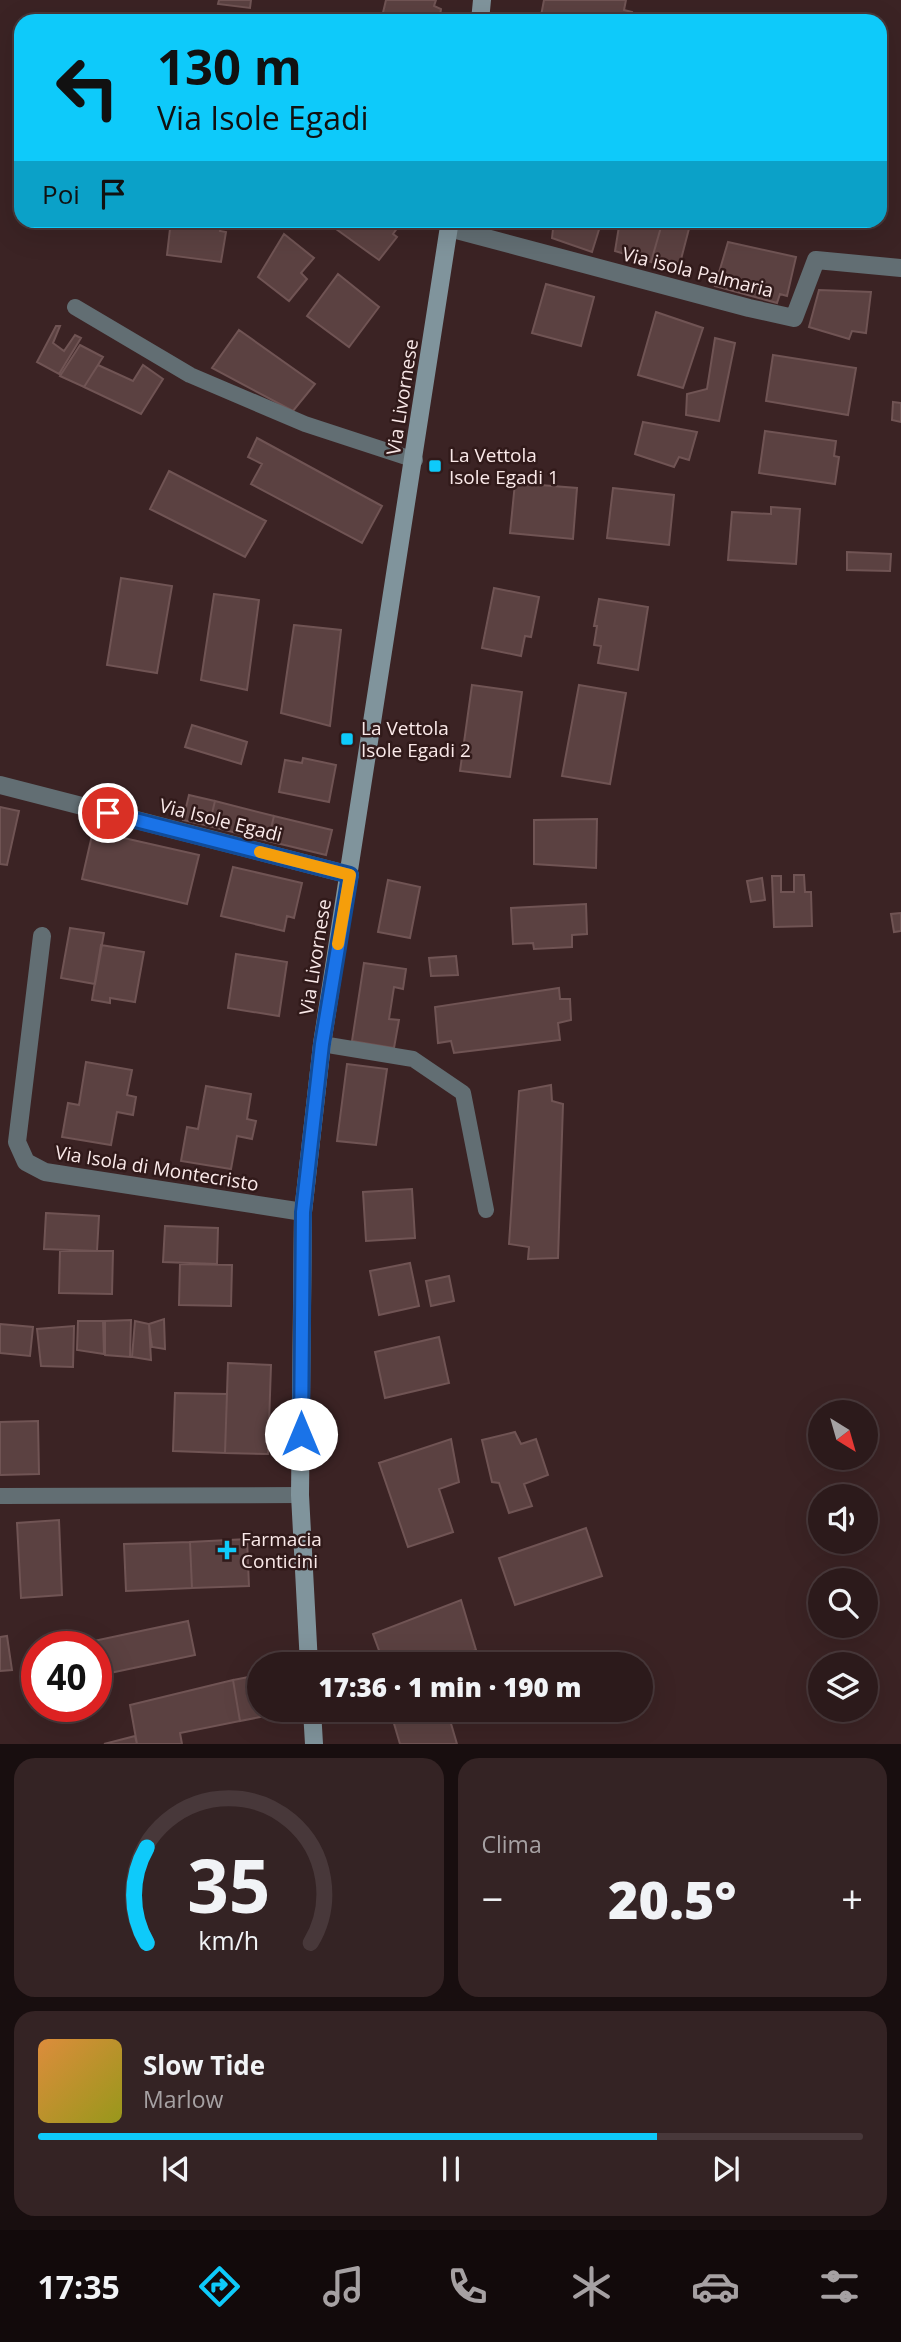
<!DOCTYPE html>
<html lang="it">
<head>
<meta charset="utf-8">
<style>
	:root { --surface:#2c1a1b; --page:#342324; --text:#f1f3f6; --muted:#a6a1a3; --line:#48383a; --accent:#0ecafa }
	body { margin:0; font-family:"Open Sans",sans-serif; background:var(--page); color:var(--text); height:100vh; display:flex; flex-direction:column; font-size:26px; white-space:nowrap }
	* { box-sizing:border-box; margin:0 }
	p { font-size:23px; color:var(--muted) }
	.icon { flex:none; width:38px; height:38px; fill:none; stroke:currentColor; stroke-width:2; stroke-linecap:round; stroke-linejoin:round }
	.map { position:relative; height:1744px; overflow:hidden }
	.sheet { display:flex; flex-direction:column; gap:14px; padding:14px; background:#180e0f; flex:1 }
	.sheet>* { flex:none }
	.top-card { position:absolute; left:14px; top:14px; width:873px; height:214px; border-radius:21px; box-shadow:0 7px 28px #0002,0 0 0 2px var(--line); background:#0ecafa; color:#111; overflow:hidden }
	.needle { width:46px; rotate:143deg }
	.buttons { position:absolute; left:808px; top:1400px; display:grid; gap:14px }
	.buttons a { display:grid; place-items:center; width:70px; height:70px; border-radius:50%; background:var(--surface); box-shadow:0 7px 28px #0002,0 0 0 2px var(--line); font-size:35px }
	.speed { position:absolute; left:21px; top:1631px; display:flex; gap:14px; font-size:35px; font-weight:700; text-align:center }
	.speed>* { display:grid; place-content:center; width:91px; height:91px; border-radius:50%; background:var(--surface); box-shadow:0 7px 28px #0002,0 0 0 2px var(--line); line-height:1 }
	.speed .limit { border:10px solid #d22; background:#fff; color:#111 }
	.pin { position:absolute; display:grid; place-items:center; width:60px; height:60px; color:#fff; margin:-30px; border:4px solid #fff; border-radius:50%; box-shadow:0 2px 7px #0007 }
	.me { position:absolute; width:77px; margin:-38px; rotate:0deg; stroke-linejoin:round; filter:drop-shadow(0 0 5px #0008) }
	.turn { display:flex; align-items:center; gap:24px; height:147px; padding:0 28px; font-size:32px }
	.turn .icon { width:91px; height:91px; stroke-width:2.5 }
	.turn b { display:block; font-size:49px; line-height:60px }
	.then { display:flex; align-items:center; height:66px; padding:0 28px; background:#0003; gap:14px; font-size:26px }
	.big { font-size:52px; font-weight:800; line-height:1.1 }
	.sheet .tile { flex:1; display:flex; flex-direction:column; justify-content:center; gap:10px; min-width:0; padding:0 24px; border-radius:21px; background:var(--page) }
	.sheet .dial { align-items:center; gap:0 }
	.dial svg { height:182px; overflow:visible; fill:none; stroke:var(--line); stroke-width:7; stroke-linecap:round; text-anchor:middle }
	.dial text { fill:var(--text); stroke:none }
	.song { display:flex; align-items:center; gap:21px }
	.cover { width:84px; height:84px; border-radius:10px; background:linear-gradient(135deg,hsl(30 70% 55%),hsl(60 70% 35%)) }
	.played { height:7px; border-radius:4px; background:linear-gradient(90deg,var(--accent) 75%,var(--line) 75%) }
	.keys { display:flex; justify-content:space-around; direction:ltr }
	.heat { display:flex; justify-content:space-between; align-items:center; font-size:38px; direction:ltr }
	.sheet .tiles { flex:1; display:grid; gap:14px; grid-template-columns:1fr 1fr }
	.tile:last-child { grid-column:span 2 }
	.trip { position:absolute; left:247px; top:1652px; width:406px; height:70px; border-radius:35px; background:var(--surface); box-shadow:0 7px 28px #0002,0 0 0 2px var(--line); font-weight:800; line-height:70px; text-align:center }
	.dock { display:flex; height:112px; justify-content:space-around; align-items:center; background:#120a0b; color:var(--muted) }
	.dock .icon { width:49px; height:49px }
	.dock .on { color:var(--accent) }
	.dock b { font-size:32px; color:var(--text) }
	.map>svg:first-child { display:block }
	.building { fill:#5b4141; stroke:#705454; stroke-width:2 }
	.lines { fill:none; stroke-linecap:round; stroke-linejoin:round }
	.lane { stroke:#626e73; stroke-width:16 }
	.street { stroke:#626e73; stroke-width:18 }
	.secondary { stroke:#80949c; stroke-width:18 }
	.route-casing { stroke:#114b97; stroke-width:18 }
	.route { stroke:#1a73e8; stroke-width:12 }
	.slow { stroke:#f59e0b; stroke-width:12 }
	.poi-dot { fill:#0ecafa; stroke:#311a1a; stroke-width:2.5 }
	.labels { text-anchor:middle; stroke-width:5; stroke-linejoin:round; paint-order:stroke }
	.street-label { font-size:19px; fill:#fae9e9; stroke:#311a1a }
	.poi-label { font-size:19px; fill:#fae9e9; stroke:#311a1a; text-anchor:start }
</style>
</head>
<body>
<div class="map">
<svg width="901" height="1744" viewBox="0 0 901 1744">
	<rect width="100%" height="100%" fill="#3b2324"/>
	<path class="building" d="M219 0H251L250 8 218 4Z
		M386 0H436L434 6 441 9 439 21H381Z
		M544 0H626L624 10 632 12 630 21H540Z
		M171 220H222L220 231 226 232 221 262 167 255Z
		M331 220H403L393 234 397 237 379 260 329 224Z
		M554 220H602L592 252 552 238Z
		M620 220H663L651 262 615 251Z
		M663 220 691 221 679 267 651 262Z
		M284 234 314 258 301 273 307 279 289 301 258 277Z
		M728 242 796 257 787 296 780 294 777 303 715 286Z
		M338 274 379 307 349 347 307 316Z
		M546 284 594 297 581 346 532 333Z
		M819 290 871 292 866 333 852 331 849 339 809 327Z
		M656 312 703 328 683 388 638 375Z
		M56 326H60L53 343 64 351 75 335 81 338 59 374 37 362Z
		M239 330 315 384 293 411 212 368Z
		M715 338 735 343 719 421 686 415 687 394 707 389Z
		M80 345 103 357 84 387 60 376Z
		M773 355 856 368 848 415 766 401Z
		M98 365 133 381 143 365 163 379 141 414 84 387Z
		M893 402 901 403V422L892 420Z
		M643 422 697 432 689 460 679 457 674 467 635 454Z
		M765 431 836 441 834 456 839 457 835 484 759 473Z
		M257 438 382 506 362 543 251 484 262 464 248 457Z
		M169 471 266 521 245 557 150 509Z
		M515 483 577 488 573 539 510 533Z
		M613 488 674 495 669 545 607 538Z
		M771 507 800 509 796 564 728 560 732 512 771 514Z
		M847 552 891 554 890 571 847 570Z
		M121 578 172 586 157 673 107 665Z
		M494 588 539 597 531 637 525 636 521 656 482 648Z
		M214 594 259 600 247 690 201 680Z
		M599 599 648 607 638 670 598 663 601 646 594 645 597 626H594Z
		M294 625 341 630 330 726 281 713Z
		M472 685 522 692 510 777 460 771Z
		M579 685 626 693 610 784 562 776Z
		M192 725 247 742 241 764 185 747Z
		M303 758 336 765 329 802 279 792 285 760 302 763Z
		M189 795 215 801 209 826 183 820Z
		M215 801 274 816 268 841 209 826Z
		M0 807 19 811 7 865 0 864Z
		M274 816 332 830 326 855 268 841Z
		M597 819 596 868 534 864V820Z
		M93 831 199 855 187 904 82 879Z
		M233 867 302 883 294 918 287 916 284 931 221 916Z
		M794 875H804L805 892H811L812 926 774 927 772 876H781V892H794Z
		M762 878 765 900 751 902 747 881Z
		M388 880 420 887 410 938 378 932Z
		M586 904 587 934 572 935V947L534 949 533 943 513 944 511 908Z
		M901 913V931L894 932 891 914Z
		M70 928 104 933 95 984 61 978Z
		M101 945 144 952 135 1002 110 998V1003L92 1000Z
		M236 954 287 962 279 1016 228 1008Z
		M456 956 458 975 431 976 429 958Z
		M364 963 406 969 403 989 394 987 389 1019 399 1020 394 1048 352 1041Z
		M559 988 560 999H570L571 1020 558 1023 560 1040 454 1053 451 1041 438 1043 435 1007Z
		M86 1062 132 1070 127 1095 136 1097 133 1115 117 1112 111 1145 62 1137 68 1103 79 1105Z
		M347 1064 387 1069 376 1145 337 1141Z
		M551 1085 552 1101 563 1104 558 1258 528 1259 529 1247 509 1244 519 1091Z
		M206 1086 251 1094 247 1119 256 1121 252 1139 237 1136 231 1169 181 1161 187 1127 198 1129Z
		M412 1189 415 1238 366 1241 363 1192Z
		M46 1213 99 1216 97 1251 44 1249Z
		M165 1226 218 1228 217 1264 163 1262Z
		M60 1251H113L112 1294 59 1293Z
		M410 1263 419 1306 379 1315 370 1271Z
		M180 1264 232 1265 231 1306 179 1305Z
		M449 1276 454 1301 431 1306 426 1281Z
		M164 1319 165 1349 152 1347 149 1324Z
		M131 1320 130 1357 105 1355V1321Z
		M78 1321H103L104 1354 77 1350Z
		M135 1321 149 1324 151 1360 132 1357Z
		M0 1324 33 1327 30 1356 0 1353Z
		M74 1326 73 1367 41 1366 37 1329Z
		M439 1337 449 1383 385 1398 375 1352Z
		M228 1363 271 1365 268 1454 225 1453Z
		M175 1393 227 1394 225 1453 173 1451Z
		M38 1421 39 1474 0 1475V1422Z
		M515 1432 521 1444 536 1439 548 1475 524 1484 532 1506 509 1513 499 1483 492 1482 482 1440Z
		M451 1439 459 1482 439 1489 453 1532 408 1547 379 1463Z
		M59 1520 62 1595 21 1598 17 1523Z
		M586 1528 602 1576 515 1605 499 1558Z
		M247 1539 249 1586 192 1588 190 1542Z
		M190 1542 192 1588 126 1591 124 1544Z
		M461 1600 476 1650 437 1664H384L373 1634Z
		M188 1621 195 1655 96 1676V1647H90L89 1642Z
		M7 1636 12 1670 0 1671V1637Z
		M37 1669V1706L32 1707 24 1672Z
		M259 1675V1710H286V1712L240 1721 233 1680Z
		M233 1680 240 1721 180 1733 182 1744H137L130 1705Z
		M390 1710H447L457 1744H400Z
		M135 1736 137 1744H104Z"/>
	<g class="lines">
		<path class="lane" d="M75 307 190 375 305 424 415 460
			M322 1044 413 1059 463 1093 486 1210
			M0 1496 300 1495"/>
		<path class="street" d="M449 228 749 308 794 318 816 260 901 268
			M0 785 350 875
			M42 936 17 1142 26 1162 45 1172 303 1212"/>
		<path class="secondary" d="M480 21 482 0
			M309 1664 300 1495 303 1212 322 1044 450 220
			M312 1710 314 1744"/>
	</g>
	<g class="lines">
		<defs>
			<path id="route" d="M108 813 350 875 322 1044 303 1212 301 1434"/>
		</defs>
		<use href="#route" class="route-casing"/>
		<use href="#route" class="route"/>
		<path class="slow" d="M260 852 350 875 338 944"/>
	</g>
	<g class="poi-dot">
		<rect x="428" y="459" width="14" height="14" rx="3.5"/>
		<rect x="340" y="732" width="14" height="14" rx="3.5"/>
		<path d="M223.5 1539.5h7v7h7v7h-7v7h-7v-7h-7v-7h7z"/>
	</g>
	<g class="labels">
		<g class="street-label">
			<text transform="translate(698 272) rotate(14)" y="7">Via isola Palmaria</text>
			<text transform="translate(402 397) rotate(-81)" y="7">Via Livornese</text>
			<text transform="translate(221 820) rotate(14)" y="7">Via Isole Egadi</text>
			<text transform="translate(315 957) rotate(-81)" y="7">Via Livornese</text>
			<text transform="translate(157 1168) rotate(9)" y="7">Via Isola di Montecristo</text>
		</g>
		<g class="poi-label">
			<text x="449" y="462">La Vettola<tspan x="449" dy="22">Isole Egadi 1</tspan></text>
			<text x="361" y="735">La Vettola<tspan x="361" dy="22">Isole Egadi 2</tspan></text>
			<text x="241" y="1546">Farmacia<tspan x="241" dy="22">Conticini</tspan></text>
		</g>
	</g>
</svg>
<div class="buttons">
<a><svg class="needle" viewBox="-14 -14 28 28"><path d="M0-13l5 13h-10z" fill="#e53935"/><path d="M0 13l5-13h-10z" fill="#a6a1a3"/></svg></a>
<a><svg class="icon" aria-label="sound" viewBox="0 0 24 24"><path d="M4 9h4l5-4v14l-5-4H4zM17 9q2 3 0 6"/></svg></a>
<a><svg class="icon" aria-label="search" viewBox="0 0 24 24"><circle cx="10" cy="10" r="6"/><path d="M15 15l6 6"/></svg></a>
<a><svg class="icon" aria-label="layers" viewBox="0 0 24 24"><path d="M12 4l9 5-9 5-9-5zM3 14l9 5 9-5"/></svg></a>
</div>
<div class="speed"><div class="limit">40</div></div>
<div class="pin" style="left:108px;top:813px;background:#d93025"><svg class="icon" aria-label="arrive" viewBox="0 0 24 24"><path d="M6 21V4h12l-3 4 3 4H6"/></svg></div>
<svg class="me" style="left:301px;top:1434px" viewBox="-20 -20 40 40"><circle r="19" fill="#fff"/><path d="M0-13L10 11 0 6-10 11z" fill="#1a73e8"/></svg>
<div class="trip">17:36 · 1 min · 190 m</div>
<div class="top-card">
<div class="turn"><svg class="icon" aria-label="left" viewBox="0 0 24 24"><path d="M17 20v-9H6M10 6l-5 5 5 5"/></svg><div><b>130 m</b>Via Isole Egadi</div></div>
<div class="then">Poi<svg class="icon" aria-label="arrive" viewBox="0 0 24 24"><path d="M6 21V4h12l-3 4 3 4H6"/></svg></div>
</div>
</div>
<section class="sheet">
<div class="tiles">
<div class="tile dial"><svg viewBox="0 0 100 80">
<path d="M14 69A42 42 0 1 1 86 69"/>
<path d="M14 69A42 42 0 0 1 14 27" stroke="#0ecafa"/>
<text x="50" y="56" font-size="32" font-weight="700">35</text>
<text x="50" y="72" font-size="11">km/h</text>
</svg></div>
<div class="tile"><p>Clima</p>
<div class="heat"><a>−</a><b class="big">20.5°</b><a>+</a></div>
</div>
<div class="tile">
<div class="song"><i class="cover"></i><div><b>Slow Tide</b><p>Marlow</p></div></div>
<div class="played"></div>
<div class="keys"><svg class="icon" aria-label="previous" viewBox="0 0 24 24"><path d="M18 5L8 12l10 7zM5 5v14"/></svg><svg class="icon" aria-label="pause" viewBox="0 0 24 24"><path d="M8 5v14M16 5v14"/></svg><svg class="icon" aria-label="next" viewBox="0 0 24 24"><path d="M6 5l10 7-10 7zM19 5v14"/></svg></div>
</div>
</div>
</section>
<nav class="dock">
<b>17:35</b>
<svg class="icon on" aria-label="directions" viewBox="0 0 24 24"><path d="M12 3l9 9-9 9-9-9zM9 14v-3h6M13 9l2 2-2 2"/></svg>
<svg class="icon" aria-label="music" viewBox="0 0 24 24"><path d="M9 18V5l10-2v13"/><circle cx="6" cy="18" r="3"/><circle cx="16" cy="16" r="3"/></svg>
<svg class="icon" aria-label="phone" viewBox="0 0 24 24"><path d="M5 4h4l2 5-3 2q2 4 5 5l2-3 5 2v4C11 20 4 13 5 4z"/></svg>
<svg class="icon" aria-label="climate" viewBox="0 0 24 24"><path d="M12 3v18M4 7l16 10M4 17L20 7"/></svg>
<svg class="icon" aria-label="car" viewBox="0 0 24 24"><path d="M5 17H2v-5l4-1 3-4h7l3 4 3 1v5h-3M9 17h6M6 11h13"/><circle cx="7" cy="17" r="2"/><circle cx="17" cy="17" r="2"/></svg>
<svg class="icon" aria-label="filters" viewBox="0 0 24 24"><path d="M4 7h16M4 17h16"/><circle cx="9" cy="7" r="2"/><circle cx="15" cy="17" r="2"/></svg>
</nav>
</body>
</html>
